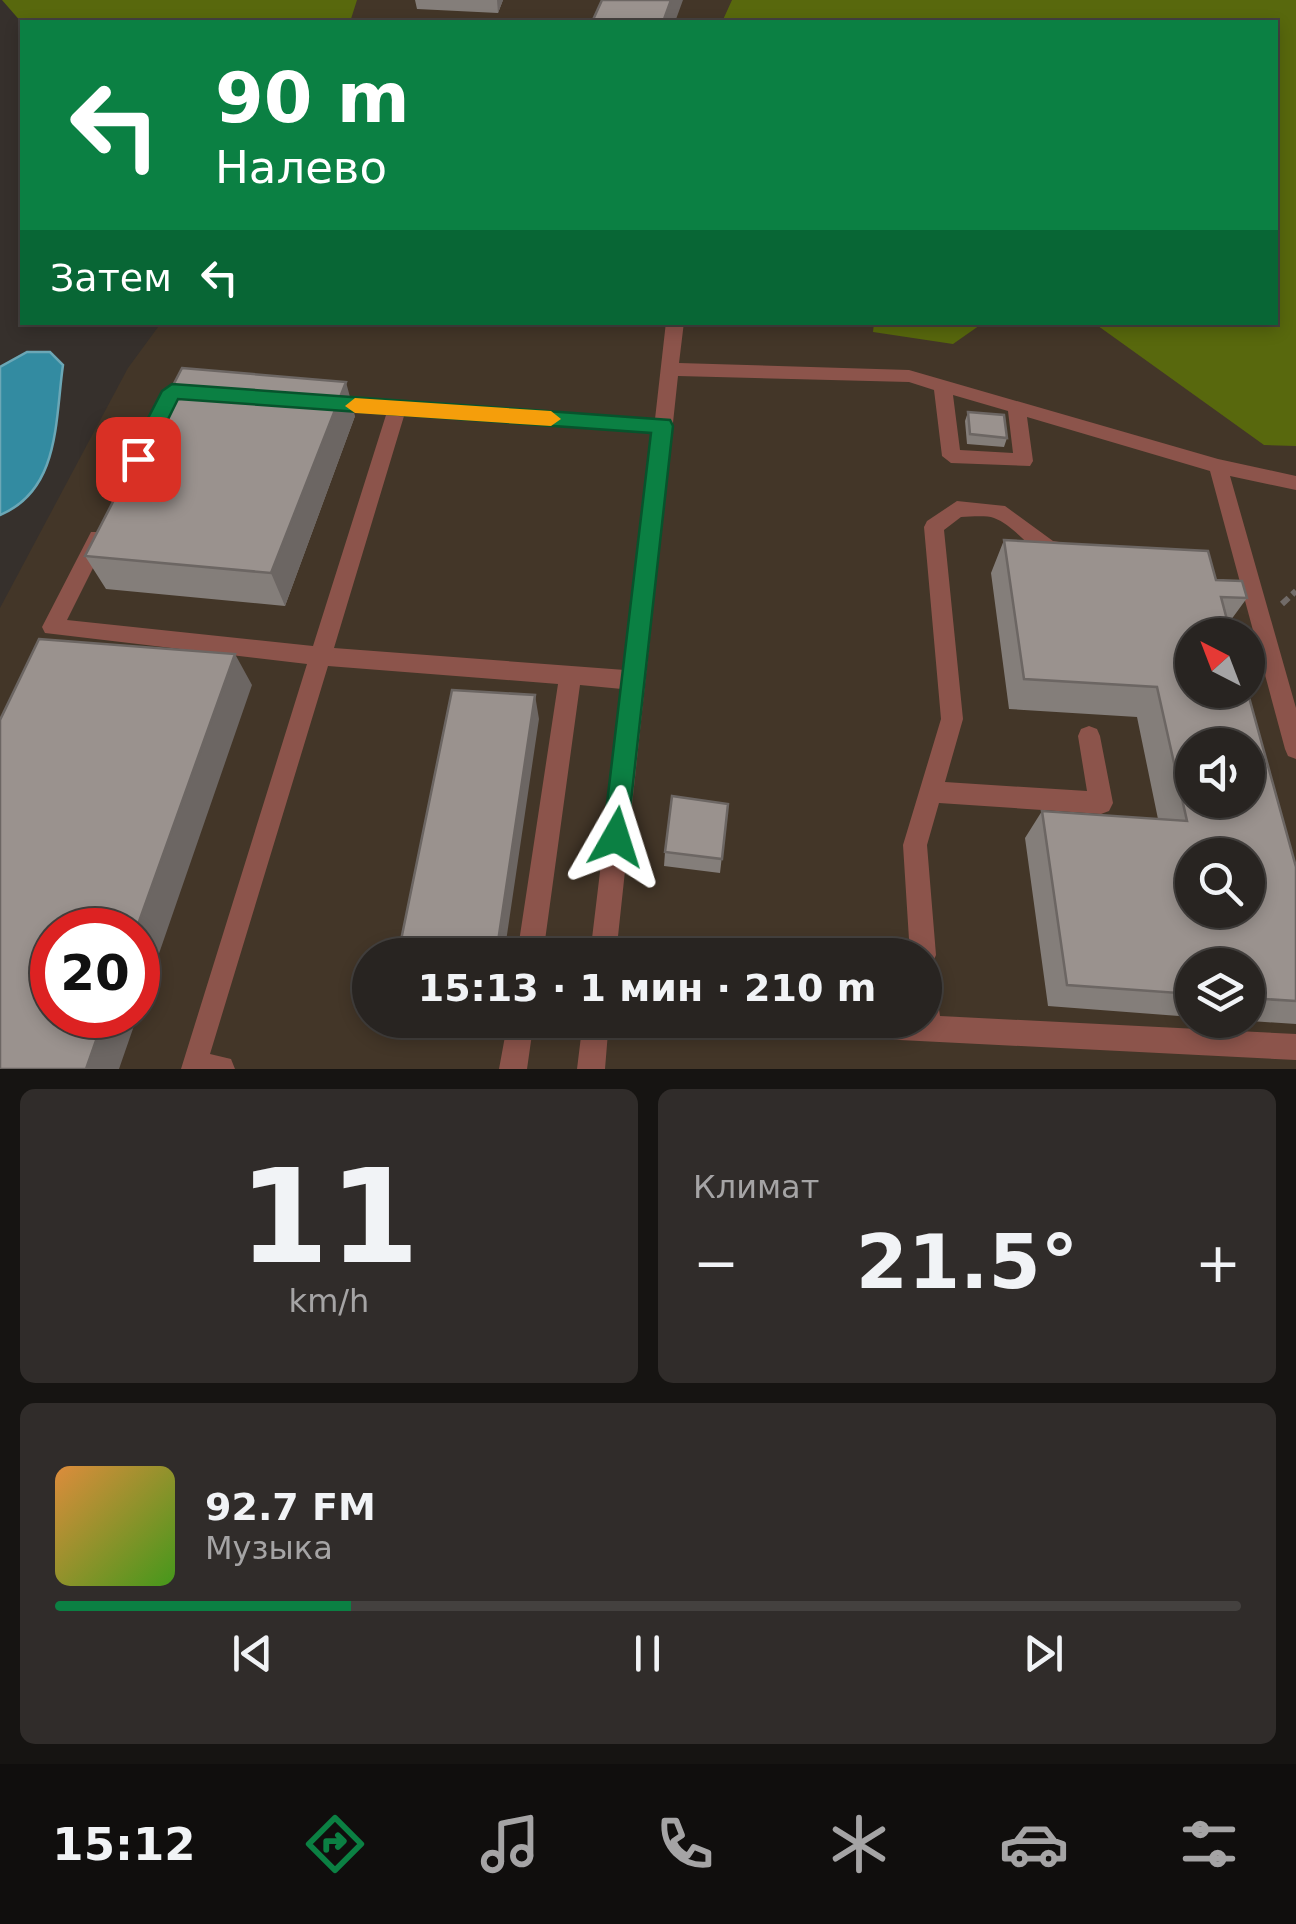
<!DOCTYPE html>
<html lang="ru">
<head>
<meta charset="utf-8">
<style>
	:root { --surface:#282421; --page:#302c2a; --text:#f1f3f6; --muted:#a5a4a5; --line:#44413f; --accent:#0b8043 }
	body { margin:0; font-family:"DejaVu Sans",sans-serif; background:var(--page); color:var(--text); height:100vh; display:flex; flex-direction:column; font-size:38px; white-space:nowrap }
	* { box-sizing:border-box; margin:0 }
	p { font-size:32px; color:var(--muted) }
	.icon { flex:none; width:55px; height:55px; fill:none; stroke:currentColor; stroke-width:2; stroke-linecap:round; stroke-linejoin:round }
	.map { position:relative; height:1069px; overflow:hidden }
	.panel { display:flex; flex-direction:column; gap:20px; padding:20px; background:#161412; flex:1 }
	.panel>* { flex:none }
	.hud { position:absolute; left:20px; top:20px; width:1258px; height:305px; border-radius:0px; box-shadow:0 5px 15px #0003,0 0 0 2px var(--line); background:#0b8043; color:#fff; overflow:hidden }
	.needle { width:65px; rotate:318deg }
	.buttons { position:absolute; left:1175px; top:618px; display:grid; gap:20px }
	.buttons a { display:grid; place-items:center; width:90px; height:90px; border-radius:50%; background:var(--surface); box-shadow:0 5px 15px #0003,0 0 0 2px var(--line); font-size:50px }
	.speed { position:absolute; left:30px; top:908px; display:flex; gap:20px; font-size:50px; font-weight:700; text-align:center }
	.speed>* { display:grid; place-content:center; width:130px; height:130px; border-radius:50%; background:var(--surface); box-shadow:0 5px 15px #0003,0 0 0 2px var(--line); line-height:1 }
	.speed .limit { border:15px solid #d22; background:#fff; color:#111 }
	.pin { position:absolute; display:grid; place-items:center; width:85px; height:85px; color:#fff; margin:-42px; border-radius:20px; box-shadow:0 5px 15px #0006 }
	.me { position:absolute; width:110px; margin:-55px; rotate:6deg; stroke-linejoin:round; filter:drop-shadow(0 0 8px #0008) }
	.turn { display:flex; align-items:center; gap:35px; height:210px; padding:0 30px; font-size:45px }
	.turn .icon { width:130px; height:130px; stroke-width:2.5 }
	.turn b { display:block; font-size:70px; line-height:85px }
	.then { display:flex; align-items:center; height:95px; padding:0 30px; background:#0003; gap:20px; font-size:38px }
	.big { font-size:75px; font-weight:800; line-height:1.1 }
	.panel .tile { flex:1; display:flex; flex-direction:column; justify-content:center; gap:15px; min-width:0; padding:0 35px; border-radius:15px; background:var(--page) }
	.panel .dial { align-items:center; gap:0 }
	.dial b { font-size:130px; line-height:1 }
	.song { display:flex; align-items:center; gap:30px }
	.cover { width:120px; height:120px; border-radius:15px; background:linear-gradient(135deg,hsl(30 70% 55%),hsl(100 70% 35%)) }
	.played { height:10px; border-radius:5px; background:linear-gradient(90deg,var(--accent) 25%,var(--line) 25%) }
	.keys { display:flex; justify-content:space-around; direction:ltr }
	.heat { display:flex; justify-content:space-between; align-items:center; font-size:55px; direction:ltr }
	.panel .tiles { flex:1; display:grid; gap:20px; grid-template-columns:1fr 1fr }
	.tile:last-child { grid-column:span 2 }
	.trip { position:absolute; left:352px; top:938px; width:590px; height:100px; border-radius:50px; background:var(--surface); box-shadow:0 5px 15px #0003,0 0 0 2px var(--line); font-weight:800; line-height:100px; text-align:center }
	.dock { display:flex; height:160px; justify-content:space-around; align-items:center; background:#100e0d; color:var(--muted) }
	.dock .icon { width:70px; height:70px }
	.dock .selected { color:var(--accent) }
	.dock b { font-size:45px; color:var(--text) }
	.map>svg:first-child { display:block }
	.medical { fill:#433628; fill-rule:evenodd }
	.forest { fill:#58680d }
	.water { fill:#338ba1; stroke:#6ba7b6; stroke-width:2.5 }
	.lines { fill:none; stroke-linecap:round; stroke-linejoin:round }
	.path { stroke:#716b68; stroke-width:6; stroke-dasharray:9 5; stroke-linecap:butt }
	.lane { fill:#8c544b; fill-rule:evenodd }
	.wall { fill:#847e7a }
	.shaded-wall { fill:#6c6663 }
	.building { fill:#9a928e; stroke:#6c6663; stroke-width:2.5; fill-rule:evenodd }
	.route { fill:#0b8043; stroke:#07532c; stroke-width:2.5 }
	.slow { fill:#f59e0b }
</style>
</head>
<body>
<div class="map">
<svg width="1296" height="1069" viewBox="0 0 1296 1069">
	<rect width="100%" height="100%" fill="#36302c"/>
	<path class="medical" d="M311 0H1296V1069H0V608L128 368 161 323 1275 322V22H296ZM1192 635H1248V690H1192ZM1192 745H1248V800H1192ZM1192 855H1248V910H1192ZM52 930H138V1015H52ZM370 955H925V1020H370ZM1192 965H1248V1020H1192Z"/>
	<path class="forest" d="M2 0H357L350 22 22 23Z
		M732 0H1296V446L1264 445 1094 323 1275 322V22H722Z
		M874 323V322L983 323 953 344 873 332Z"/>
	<path class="water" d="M27 352H50L63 365C55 421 60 490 0 515V367Z"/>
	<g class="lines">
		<path class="path" d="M1282 604 1296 591"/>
		<path class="lane" d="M666 322H684L679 363 909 370 1218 459 1296 476V490L1230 476 1296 708V759L1288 756 1285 749 1210 471 1027 417 1033 461 1030 466 951 463 942 456 934 390 909 382 678 376 616 955H590L622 689 580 685 543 955H517L558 684 328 666 210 1054 231 1059 235 1069H181L307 664 45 633 42 627 91 532H105L108 538 67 620 313 646 386 415 326 410 320 408 317 403 320 398 655 419ZM953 395 1008 411 1013 453 960 450ZM404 416 653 432 625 670 334 648Z
			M957 501 1005 506 1053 541 1071 544 1074 550 1071 556C1035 566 1023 529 994 518 985 515 970 517 961 517L944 530 963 719 945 782 1087 791 1078 736 1081 729 1089 726 1097 729 1100 736 1113 803 1109 811 1101 814 939 803 927 845 936 955 932 964 925 967V955H910L903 845 941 719 924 527 927 521Z
			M925 972 934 976 940 1016 1296 1034V1060L762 1033 753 1029 749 1020H925Z
			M508 1020H534L527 1069H499Z
			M583 1020H609L605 1069H577Z"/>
	</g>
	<path class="wall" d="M415 0H503L498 13 417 9Z
		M968 412 1007 438 1004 447 967 444 965 421Z
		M355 416 285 606 106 589 85 556Z
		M1004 540 1247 598 1228 624 1296 867V1024L1236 1020H1248V965H1192V1017L1048 1006 1025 838 1042 811 1158 819 1137 717 1009 709 991 573Z
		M728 804 720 873 664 866 665 852Z"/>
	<path class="shaded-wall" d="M497 0H503L498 13Z
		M671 0H683L675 22H663Z
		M346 382 355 416 285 606 271 573Z
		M235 654 252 685 119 1069H86L105 1015H138V930H136Z
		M535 695 539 719 504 955H496Z"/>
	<path class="building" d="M602 0H671L663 22H592Z
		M182 368 346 382 271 573 85 556Z
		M968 412 1004 415 1007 438 970 434Z
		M1004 540 1208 551 1216 580 1242 581 1247 598 1221 597 1231 635H1192V690H1247L1296 867V1001L1248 998V965H1192V994L1067 985 1042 811 1187 821 1157 687 1024 679ZM1192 745H1248V800H1192ZM1192 855H1248V910H1192Z
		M39 639 235 654 136 930H52V1015H105L86 1069H0V720Z
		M452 690 535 695 496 955H398Z
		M672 796 728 804 722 859 665 852Z"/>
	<path class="route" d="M172 384 670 420 673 426 626 846 616 850 607 846 603 837 651 433 178 399 146 464H130L127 459 162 391Z"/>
	<path class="slow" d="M355 398 551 411 561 419 551 426 355 413 345 406Z"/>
</svg>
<div class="buttons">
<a><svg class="needle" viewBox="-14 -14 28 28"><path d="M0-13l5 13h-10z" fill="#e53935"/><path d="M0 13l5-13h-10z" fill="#a5a4a5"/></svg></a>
<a><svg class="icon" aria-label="sound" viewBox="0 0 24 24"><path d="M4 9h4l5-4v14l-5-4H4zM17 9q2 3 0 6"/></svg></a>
<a><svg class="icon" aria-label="search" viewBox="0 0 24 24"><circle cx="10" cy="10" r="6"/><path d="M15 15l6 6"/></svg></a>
<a><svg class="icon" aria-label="layers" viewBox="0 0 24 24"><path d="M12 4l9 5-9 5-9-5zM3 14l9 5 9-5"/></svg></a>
</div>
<div class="speed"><div class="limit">20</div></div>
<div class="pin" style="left:138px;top:459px;background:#d93025"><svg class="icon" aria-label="arrive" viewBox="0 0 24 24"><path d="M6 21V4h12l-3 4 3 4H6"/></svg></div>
<svg class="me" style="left:616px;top:837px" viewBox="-20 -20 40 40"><path d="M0-17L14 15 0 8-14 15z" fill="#0b8043" stroke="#fff" stroke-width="4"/></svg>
<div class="trip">15:13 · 1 мин · 210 m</div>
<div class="hud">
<div class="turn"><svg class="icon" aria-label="left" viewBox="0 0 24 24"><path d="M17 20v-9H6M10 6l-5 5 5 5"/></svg><div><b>90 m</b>Налево</div></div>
<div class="then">Затем<svg class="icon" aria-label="left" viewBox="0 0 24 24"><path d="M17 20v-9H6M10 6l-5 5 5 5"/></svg></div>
</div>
</div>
<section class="panel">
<div class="tiles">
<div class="tile dial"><b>11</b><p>km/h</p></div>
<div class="tile"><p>Климат</p>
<div class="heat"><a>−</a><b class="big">21.5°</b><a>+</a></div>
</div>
<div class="tile">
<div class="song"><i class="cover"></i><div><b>92.7 FM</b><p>Музыка</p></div></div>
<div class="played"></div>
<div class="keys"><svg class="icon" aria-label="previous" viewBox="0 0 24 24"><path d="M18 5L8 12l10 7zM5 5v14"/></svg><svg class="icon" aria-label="pause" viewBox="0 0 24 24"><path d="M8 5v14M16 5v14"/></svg><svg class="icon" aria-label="next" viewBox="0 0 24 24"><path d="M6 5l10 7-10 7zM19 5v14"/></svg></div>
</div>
</div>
</section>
<nav class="dock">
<b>15:12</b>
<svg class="icon selected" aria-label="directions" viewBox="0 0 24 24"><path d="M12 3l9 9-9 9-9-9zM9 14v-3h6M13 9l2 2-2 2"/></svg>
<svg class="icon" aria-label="music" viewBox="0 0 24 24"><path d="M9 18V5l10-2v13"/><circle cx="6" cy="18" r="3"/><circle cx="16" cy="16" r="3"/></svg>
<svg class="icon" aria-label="phone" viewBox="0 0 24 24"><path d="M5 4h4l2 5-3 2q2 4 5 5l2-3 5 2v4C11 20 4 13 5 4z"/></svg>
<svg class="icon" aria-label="climate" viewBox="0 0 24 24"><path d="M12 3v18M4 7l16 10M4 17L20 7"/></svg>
<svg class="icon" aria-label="car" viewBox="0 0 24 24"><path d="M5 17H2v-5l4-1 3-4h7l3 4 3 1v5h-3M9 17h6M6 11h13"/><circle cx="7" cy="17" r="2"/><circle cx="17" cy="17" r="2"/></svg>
<svg class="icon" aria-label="filters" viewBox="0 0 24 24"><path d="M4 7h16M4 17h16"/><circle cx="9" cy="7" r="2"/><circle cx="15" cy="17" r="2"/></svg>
</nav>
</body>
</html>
